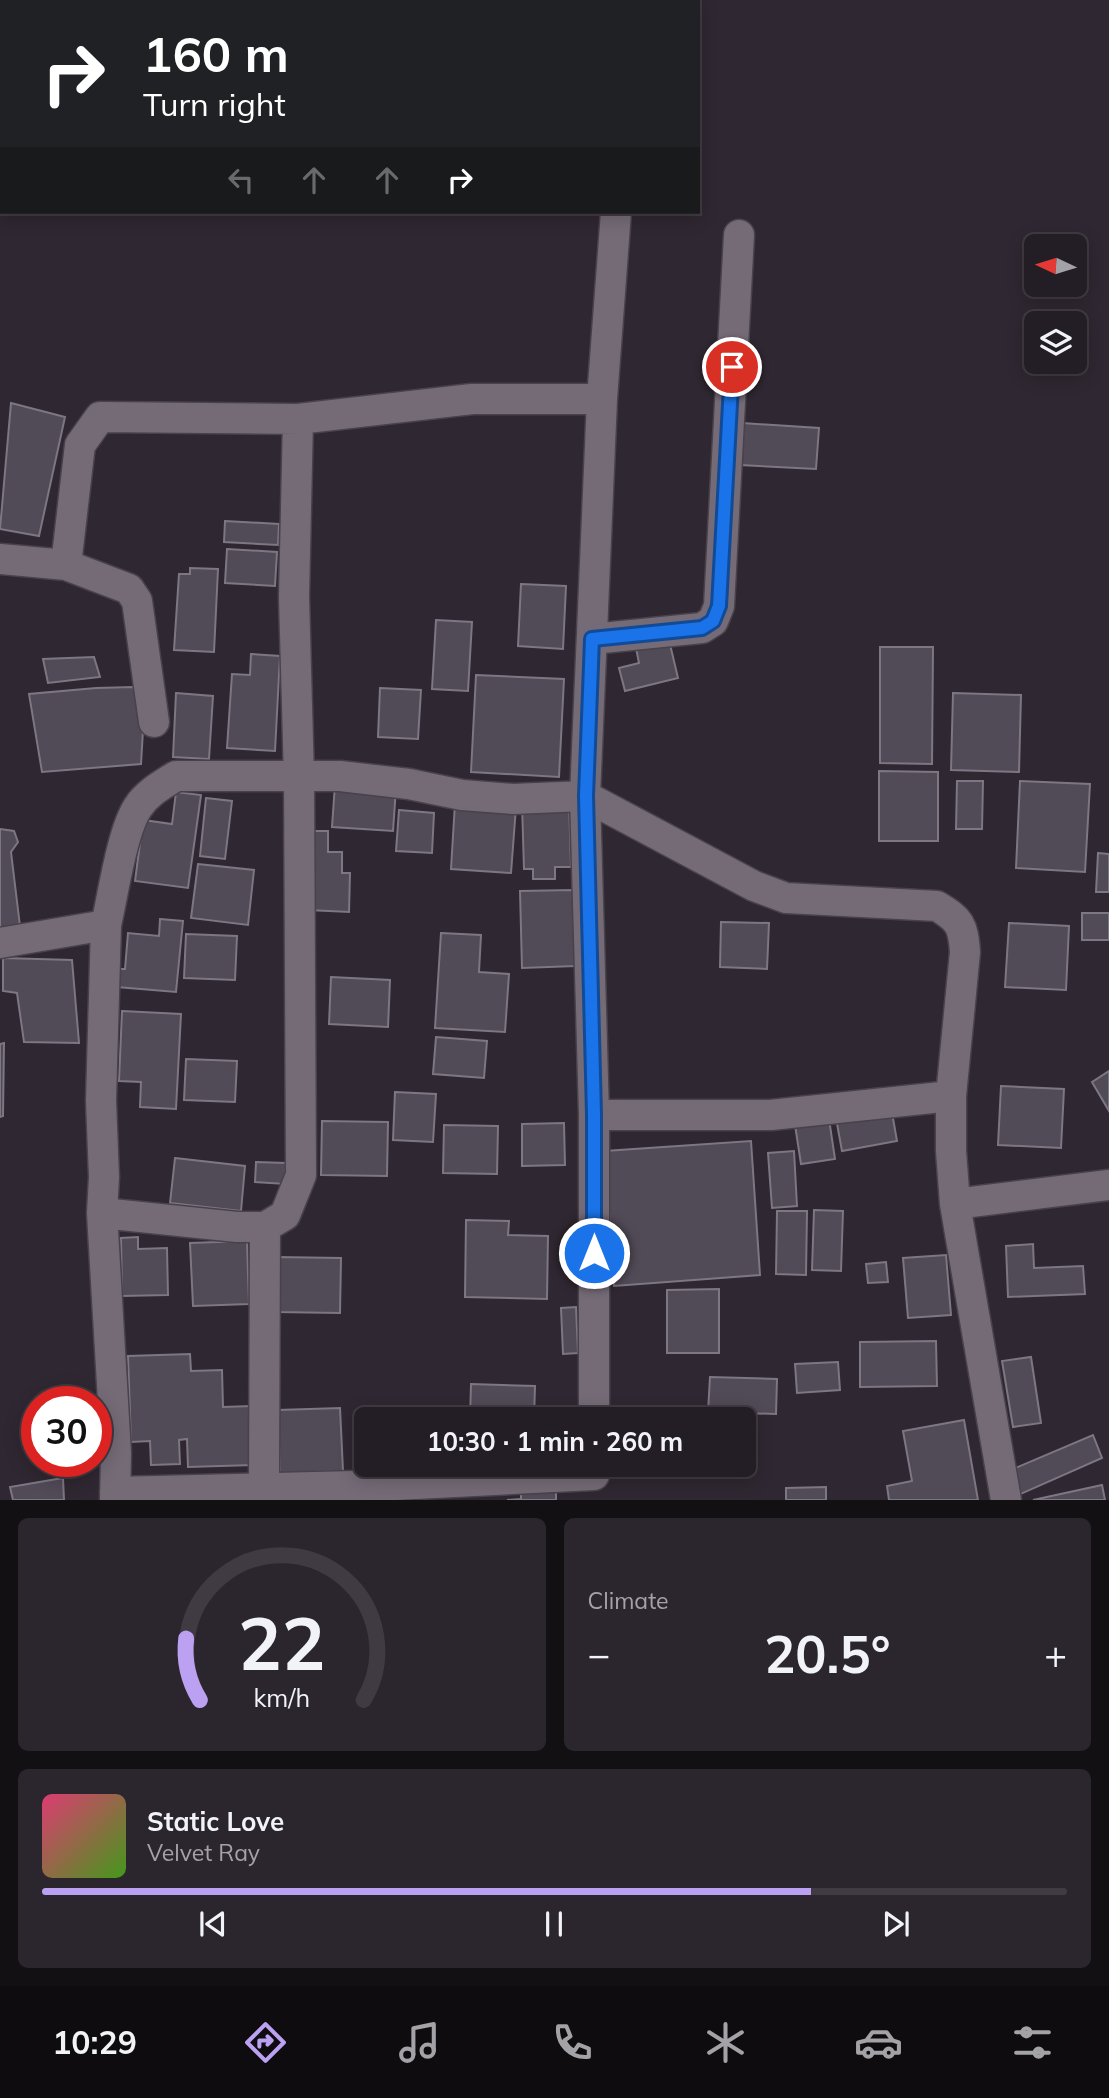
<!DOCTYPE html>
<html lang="en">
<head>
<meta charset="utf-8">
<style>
	:root { --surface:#231d25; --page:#2b262d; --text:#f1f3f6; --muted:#a3a2a7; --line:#403b42; --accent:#bca0f2 }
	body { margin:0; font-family:Mulish,sans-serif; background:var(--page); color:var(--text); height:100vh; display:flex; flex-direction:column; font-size:26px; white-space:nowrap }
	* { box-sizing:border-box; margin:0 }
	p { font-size:23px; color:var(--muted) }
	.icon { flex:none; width:38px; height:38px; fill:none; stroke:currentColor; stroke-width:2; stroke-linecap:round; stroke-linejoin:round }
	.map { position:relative; height:1500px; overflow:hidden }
	.drawer { display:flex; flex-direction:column; gap:18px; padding:18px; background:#131014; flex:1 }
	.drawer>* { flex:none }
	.hud { position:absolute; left:0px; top:0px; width:700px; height:214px; box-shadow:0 4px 18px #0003,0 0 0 2px var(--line); background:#202124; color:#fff; overflow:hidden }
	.needle { width:46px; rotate:274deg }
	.buttons { position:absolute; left:1024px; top:234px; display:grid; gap:14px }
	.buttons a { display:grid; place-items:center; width:63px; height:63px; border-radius:10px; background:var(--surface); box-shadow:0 4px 18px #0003,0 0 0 2px var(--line); font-size:35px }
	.speed { position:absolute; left:21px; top:1386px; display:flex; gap:14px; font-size:35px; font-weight:700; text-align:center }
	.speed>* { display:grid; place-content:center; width:91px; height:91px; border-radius:50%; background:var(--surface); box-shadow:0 4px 18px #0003,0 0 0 2px var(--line); line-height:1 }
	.speed .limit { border:10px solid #d22; background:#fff; color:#111 }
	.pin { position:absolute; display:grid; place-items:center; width:60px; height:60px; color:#fff; margin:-30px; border:4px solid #fff; border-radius:50%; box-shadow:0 2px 7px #0007 }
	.me { position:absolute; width:77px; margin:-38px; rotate:0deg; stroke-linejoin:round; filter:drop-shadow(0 0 5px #0008) }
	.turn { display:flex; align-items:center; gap:24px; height:147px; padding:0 28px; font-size:32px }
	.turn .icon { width:91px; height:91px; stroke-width:2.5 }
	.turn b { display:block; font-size:49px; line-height:60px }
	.lanes { display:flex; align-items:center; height:66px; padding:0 28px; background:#0003; justify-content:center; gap:35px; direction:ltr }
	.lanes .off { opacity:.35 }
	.big { font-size:52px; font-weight:700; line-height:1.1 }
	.drawer .widget { flex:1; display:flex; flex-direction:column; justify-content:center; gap:10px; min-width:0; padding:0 24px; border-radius:10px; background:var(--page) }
	.drawer .dial { align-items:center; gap:0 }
	.dial svg { height:182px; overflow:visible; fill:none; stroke:var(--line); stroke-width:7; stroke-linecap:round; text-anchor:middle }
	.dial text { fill:var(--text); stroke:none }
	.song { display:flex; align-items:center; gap:21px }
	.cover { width:84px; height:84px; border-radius:10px; background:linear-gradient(135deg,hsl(340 70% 55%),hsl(100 70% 35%)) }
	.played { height:7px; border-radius:4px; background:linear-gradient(90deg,var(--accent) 75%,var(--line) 75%) }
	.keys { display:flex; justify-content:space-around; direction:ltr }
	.heat { display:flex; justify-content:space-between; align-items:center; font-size:38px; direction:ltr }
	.drawer .tiles { flex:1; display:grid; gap:18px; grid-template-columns:1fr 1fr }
	.widget:last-child { grid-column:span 2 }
	.trip { position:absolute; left:354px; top:1407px; width:402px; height:70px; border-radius:10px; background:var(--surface); box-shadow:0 4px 18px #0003,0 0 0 2px var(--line); font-weight:700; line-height:70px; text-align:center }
	.tabs { display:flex; height:112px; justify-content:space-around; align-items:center; background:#0e0c0f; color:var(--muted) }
	.tabs .icon { width:49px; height:49px }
	.tabs .on { color:var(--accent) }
	.tabs b { font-size:32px; color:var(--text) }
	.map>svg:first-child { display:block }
	.building { fill:#514a57; stroke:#7d7683; stroke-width:2 }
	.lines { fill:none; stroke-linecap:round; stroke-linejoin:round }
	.minor-casing { stroke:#48424a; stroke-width:33 }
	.path { stroke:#736c74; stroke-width:4.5; stroke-dasharray:7 3.5; stroke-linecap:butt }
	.minor { stroke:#756b77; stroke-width:30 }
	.route-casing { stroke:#114b97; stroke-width:18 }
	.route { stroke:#1a73e8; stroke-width:12 }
</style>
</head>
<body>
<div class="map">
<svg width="1109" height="1500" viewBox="0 0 1109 1500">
	<rect width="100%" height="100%" fill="#2f2731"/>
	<path class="building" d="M11 403 65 417 39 536 0 529Z
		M742 423 819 428 816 469 740 465Z
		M225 521 279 524 278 545 224 542Z
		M227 549 277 552 275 586 225 583Z
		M190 568 218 569 214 652 174 650 179 574H190Z
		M521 584 566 586 563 649 518 646Z
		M436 620 472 622 468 691 432 689Z
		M669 640 678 678 625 691 619 668 639 663 636 648Z
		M880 647H933L932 764 880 763Z
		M251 654 280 656 275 751 227 748 232 674 250 675Z
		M94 657 100 677 48 683 43 659Z
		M476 675 564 679 559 777 471 772Z
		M133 687 144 713 141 764 42 772 29 694 96 688Z
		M380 688 421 690 418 739 378 737Z
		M176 693 213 696 209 759 173 757Z
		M953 693 1021 695 1019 772 951 770Z
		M879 771 938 772V841H879Z
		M957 781H983L982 829H956Z
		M1020 781 1090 784 1085 872 1016 868Z
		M335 784 396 788 393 831 332 827Z
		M176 792 201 795 188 888 135 881 143 820 172 824Z
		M206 798 232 801 225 859 200 856Z
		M569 802 571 867H555V879H533V869H524L522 804Z
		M455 803 516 807 511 873 451 869Z
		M399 810 434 813 432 853 396 851Z
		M0 829 14 831 18 842 11 852 20 926 0 928Z
		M310 831H328V852H342V873H350L349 912 308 910Z
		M1098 853 1109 854V892H1096Z
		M198 864 254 870 248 925 191 918Z
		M573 890 575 966 522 968 520 891Z
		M1082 913H1109V940H1082Z
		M160 919 183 921 176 992 117 987 119 969H125L128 933 159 936Z
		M721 922 769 923 767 969 720 967Z
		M1009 923 1069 926 1066 990 1005 987Z
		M441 933 481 935 479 972 509 974 505 1032 435 1028Z
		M186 934 237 936 235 980 184 978Z
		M3 958 72 960 79 1043 24 1042 17 993 3 991Z
		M331 977 390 980 388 1027 329 1024Z
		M122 1011 181 1014 176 1109 140 1107 141 1082 119 1081Z
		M436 1037 487 1041 484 1078 433 1074Z
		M4 1043 3 1116 0 1117V1044Z
		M186 1059 237 1061 235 1102 184 1100Z
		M1109 1071V1111L1092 1082Z
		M1001 1086 1064 1089 1061 1148 998 1145Z
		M395 1092 436 1094 433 1142 393 1140Z
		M891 1107 897 1141 842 1151 836 1118Z
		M829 1119 835 1159 801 1164 795 1125Z
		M322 1121 388 1122 387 1176 321 1175Z
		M564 1123 565 1165 522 1166V1124Z
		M444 1125 498 1126 497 1174 443 1173Z
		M751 1141 760 1275 614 1286 605 1151Z
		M794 1151 797 1206 772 1208 768 1153Z
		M175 1158 245 1166 241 1211 170 1203Z
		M256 1162 286 1163 285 1184 255 1182Z
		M814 1210 843 1211 841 1271 812 1270Z
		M777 1211H807L806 1275 776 1274Z
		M466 1220 509 1221 508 1235 548 1236 547 1299 465 1297Z
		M138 1237V1249L167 1248 168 1295 122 1296 121 1238Z
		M247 1241 249 1304 193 1306 190 1243Z
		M1033 1244 1034 1268 1083 1266 1085 1294 1008 1297 1006 1246Z
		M946 1255 951 1315 908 1318 903 1258Z
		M276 1257 341 1258 340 1313 275 1312Z
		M886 1262 888 1282 868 1283 866 1264Z
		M719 1289V1353H667V1290Z
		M576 1307 578 1353 563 1354 561 1308Z
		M936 1341 937 1386 860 1387V1342Z
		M190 1354 191 1371 222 1370 223 1407 251 1406 253 1465 188 1467 187 1439 179 1440 180 1464 151 1465 150 1441 131 1442 128 1356Z
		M1031 1357 1041 1423 1013 1427 1002 1361Z
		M838 1362 840 1390 797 1393 795 1364Z
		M710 1377 777 1379 776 1414 708 1412Z
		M471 1384 535 1386 534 1419H470Z
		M340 1408 343 1471 280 1473 278 1410Z
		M964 1420 978 1500H889L887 1486 912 1481 903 1431Z
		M744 1423H755V1471H710V1465H744Z
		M1093 1435 1102 1458 1016 1496 1006 1472Z
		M63 1478 64 1500H13L10 1487Z
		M521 1483 556 1484V1500H507L521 1499Z
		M1102 1485 1105 1500H1033Z
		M826 1487V1500H786V1488Z"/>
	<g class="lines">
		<defs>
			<path id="minor" d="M0 559 66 565 80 445 100 417 298 419
				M66 565 129 589 137 601 154 722
				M592 639 702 628 713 621 719 606 739 235
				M106 925 101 1101 104 1177 102 1213 116 1453 115 1500
				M0 943 106 925C113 895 122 831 138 807 147 793 162 785 176 776H340L409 784 462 795 513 799 585 796 754 886 786 898 937 906C960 920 963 925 965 952L951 1096V1151L955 1204 1006 1500
				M594 1115H771L951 1096
				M955 1204 1109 1185
				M102 1213 237 1227H265L285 1215 301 1175 299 778 294 597 298 419 472 399H602
				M594 1419V1115L585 796 602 399 616 212
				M264 1488 265 1227
				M115 1492 395 1485 594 1475"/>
		</defs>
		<use href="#minor" class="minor-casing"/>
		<path class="path" d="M619 0 620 2"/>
		<use href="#minor" class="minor"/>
	</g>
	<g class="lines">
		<defs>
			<path id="route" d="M594 1253V1115L586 796 592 639 702 628 713 621 719 606 732 367"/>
		</defs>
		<use href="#route" class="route-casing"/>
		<use href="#route" class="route"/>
	</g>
</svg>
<div class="buttons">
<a><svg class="needle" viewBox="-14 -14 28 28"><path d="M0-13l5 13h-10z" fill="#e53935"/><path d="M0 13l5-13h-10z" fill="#a3a2a7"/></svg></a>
<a><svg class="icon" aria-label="layers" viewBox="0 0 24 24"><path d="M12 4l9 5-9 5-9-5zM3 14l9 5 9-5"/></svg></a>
</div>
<div class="speed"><div class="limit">30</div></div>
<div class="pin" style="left:732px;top:367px;background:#d93025"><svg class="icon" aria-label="arrive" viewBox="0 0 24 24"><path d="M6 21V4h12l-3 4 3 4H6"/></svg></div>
<svg class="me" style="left:594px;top:1253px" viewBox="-20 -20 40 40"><circle r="17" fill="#1a73e8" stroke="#fff" stroke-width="3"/><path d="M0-11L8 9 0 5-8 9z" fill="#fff"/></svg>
<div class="trip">10:30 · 1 min · 260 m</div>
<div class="hud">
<div class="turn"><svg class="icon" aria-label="right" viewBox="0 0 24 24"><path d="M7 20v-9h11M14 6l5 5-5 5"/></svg><div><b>160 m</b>Turn right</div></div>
<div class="lanes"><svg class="icon off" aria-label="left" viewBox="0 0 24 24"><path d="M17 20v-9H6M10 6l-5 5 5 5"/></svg><svg class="icon off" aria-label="ahead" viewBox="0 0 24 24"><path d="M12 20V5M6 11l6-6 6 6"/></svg><svg class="icon off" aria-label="ahead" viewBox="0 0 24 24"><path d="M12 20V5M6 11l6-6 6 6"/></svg><svg class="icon" aria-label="right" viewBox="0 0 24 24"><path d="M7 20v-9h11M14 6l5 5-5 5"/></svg></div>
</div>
</div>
<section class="drawer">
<div class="tiles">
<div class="widget dial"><svg viewBox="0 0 100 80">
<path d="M14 69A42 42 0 1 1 86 69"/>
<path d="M14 69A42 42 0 0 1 8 42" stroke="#bca0f2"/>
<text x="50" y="56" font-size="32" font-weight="700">22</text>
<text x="50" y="72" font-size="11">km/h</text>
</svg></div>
<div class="widget"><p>Climate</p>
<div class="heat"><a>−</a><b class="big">20.5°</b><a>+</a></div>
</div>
<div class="widget">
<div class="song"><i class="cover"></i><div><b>Static Love</b><p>Velvet Ray</p></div></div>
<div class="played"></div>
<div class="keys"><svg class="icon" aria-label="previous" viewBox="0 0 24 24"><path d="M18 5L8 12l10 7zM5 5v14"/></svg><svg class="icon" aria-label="pause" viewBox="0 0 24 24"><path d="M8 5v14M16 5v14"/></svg><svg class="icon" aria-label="next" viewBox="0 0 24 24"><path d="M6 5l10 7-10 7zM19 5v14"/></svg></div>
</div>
</div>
</section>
<nav class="tabs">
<b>10:29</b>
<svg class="icon on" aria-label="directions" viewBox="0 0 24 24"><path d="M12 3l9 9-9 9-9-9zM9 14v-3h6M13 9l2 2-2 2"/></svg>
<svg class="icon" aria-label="music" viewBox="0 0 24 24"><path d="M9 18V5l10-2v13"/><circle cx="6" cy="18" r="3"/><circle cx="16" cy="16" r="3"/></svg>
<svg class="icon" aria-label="phone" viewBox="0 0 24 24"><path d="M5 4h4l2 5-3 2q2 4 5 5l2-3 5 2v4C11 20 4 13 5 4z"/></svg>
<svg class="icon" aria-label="climate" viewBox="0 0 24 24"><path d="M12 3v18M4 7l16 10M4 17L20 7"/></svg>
<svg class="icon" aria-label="car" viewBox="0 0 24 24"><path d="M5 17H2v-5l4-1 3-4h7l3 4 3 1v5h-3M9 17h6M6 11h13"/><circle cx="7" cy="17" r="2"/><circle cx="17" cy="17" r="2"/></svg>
<svg class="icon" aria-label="filters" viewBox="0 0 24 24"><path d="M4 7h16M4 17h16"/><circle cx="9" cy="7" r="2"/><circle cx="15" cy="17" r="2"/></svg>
</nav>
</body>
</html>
